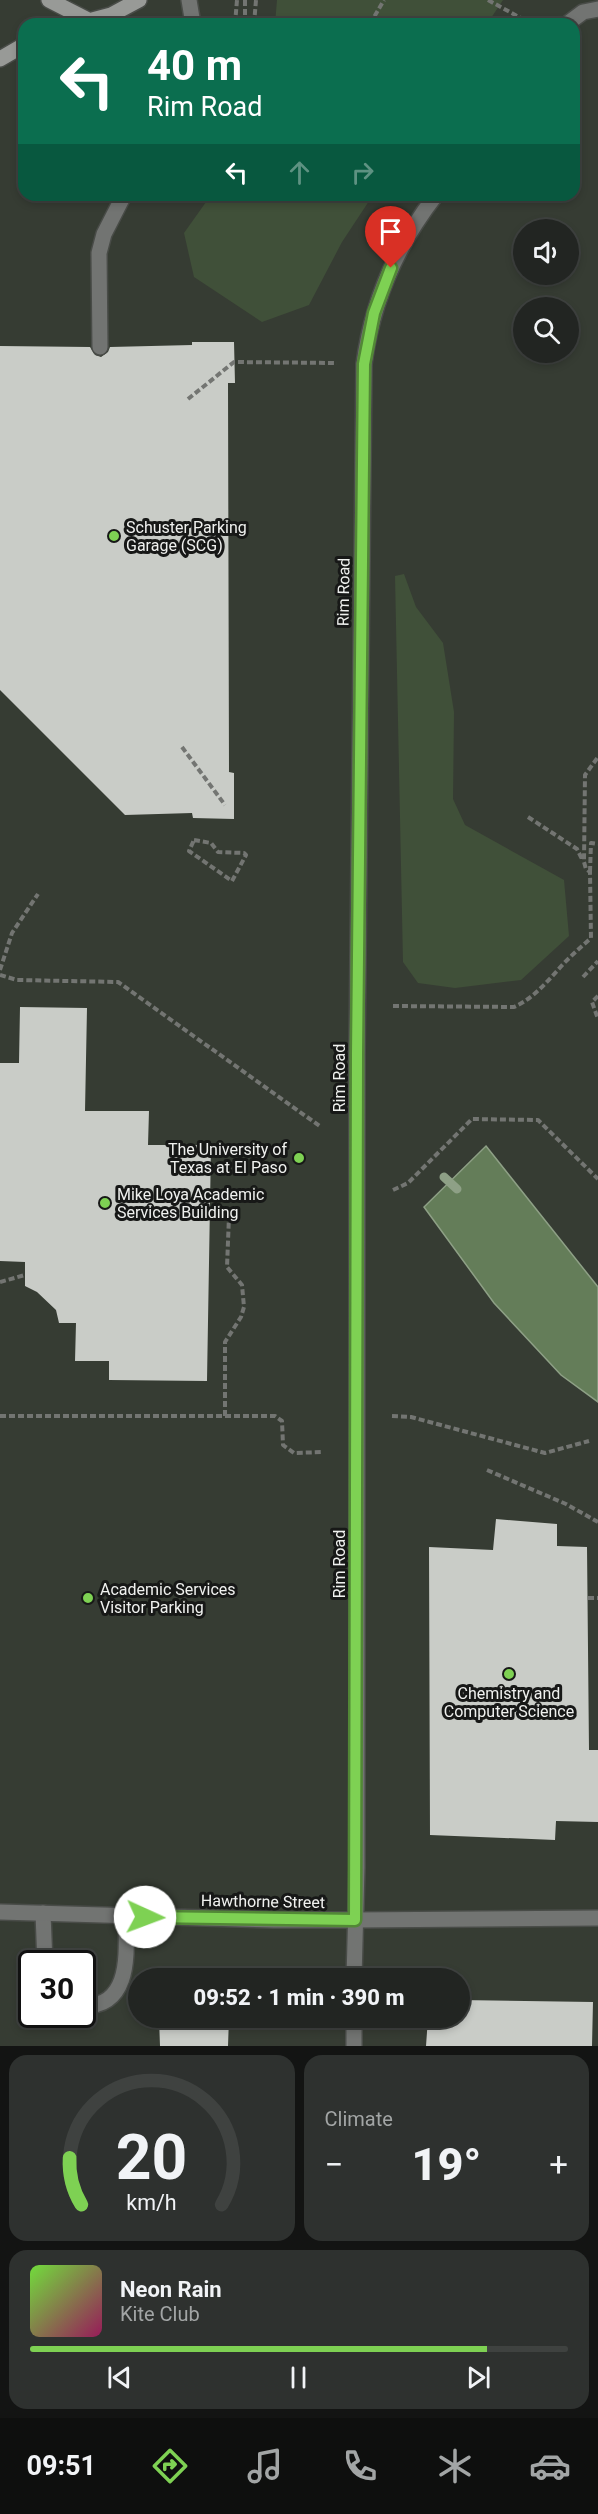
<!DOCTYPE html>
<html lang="en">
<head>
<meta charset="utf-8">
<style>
	:root { --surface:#222522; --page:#2e312f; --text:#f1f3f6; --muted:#a2a5a5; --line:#3f4240; --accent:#7ed153 }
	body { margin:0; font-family:Roboto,sans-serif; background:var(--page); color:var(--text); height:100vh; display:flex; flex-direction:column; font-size:22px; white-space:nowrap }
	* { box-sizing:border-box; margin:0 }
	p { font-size:20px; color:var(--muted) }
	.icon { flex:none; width:33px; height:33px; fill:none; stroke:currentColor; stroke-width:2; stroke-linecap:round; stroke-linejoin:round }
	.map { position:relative; height:2046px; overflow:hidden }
	.drawer { display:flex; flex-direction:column; gap:9px; padding:9px; background:#131413; flex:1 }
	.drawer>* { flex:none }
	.banner { position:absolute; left:18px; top:18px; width:562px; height:183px; border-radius:18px; box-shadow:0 3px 9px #0003,0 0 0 2px var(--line); background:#0b6e4f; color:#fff; overflow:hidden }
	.buttons { position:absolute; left:513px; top:219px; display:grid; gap:12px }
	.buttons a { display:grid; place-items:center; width:66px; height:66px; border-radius:50%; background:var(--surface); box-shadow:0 3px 9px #0003,0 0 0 2px var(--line); font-size:30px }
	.speed { position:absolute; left:18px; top:1950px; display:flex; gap:12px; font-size:30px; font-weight:700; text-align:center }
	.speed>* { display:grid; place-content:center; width:78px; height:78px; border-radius:50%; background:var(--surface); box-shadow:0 3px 9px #0003,0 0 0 2px var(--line); line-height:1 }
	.speed .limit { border:3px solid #111; border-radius:9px; background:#fff; color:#111 }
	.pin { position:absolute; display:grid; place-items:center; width:51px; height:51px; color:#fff; margin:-62px -26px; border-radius:50% 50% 50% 0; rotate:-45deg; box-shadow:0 0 6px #0007 }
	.pin .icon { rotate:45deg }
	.me { position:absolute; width:66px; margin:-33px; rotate:92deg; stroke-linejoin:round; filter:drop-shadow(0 0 4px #0008) }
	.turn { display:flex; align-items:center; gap:21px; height:126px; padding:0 30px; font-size:27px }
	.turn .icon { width:78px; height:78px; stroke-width:2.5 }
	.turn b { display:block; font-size:42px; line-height:51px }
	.lanes { display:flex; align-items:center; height:57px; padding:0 30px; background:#0003; justify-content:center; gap:30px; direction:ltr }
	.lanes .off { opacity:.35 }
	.big { font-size:45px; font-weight:800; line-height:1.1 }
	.drawer .widget { flex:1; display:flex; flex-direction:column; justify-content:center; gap:9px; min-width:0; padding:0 21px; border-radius:18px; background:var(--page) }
	.drawer .dial { align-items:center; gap:0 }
	.dial svg { height:156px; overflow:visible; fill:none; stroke:var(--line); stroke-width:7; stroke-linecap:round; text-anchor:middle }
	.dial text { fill:var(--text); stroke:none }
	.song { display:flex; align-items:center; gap:18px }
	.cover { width:72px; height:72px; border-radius:9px; background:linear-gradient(135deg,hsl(100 70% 55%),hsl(330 70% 35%)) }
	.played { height:6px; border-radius:3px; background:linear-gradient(90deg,var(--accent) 85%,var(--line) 85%) }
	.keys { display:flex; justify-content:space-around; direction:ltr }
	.heat { display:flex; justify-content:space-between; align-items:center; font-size:33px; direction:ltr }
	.drawer .tiles { flex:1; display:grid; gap:9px; grid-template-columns:1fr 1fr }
	.widget:last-child { grid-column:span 2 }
	.trip { position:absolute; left:128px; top:1968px; width:342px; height:60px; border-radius:30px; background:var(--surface); box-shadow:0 3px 9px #0003,0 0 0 2px var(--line); font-weight:800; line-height:60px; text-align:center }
	.menu { display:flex; height:96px; justify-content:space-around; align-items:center; background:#0e0f0e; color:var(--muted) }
	.menu .icon { width:42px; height:42px }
	.menu .selected { color:var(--accent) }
	.menu b { font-size:27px; color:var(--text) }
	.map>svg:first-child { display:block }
	.built { fill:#363c33; fill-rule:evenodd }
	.green { fill:#405039 }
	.water { fill:#647d59; stroke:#8ea086; stroke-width:1.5 }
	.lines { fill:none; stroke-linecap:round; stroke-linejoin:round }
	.stream { stroke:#8ea086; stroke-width:9 }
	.building { fill:#c9ccc7 }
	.lane-casing { stroke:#494c48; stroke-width:18 }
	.street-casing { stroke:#494c48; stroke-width:18 }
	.secondary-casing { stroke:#494c48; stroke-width:18 }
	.path { stroke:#737572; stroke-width:4; stroke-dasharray:6 3; stroke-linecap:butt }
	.lane { stroke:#727472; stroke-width:15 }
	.street { stroke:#727472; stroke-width:15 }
	.secondary { stroke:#989a97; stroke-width:15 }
	.route-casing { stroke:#528836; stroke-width:15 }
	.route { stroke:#7ed153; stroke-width:10 }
	.poi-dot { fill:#7ed153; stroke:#171817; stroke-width:2 }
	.labels { text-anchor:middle; stroke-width:6; stroke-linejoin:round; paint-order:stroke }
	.poi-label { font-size:16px; fill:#f0f1ef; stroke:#171817; text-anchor:start }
	.street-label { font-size:16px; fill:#f0f1ef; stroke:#171817 }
</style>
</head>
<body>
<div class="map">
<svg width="598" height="2046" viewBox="0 0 598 2046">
	<rect width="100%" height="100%" fill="#2e312d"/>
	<path class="built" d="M0 0H598V2046H0ZM24 24H574V195H24ZM524 230H568V274H524ZM524 308H568V352H524ZM32 1964H82V2014H32ZM138 1978H459V2018H138Z"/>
	<path class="green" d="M277 0H503L487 24H275Z
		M211 195H373L342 242 309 305 262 322 194 277 184 233Z
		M404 574 416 607 443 643 454 712 453 799 465 825 564 880 569 936 521 980 455 988 418 983 403 962 395 576Z"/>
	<path class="water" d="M486 1146 598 1287V1402L561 1375 494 1303 424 1207Z"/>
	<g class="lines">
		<path class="stream" d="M444 1177 457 1189"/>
	</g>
	<path class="building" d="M192 342H234L235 383H228L229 772 234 773V819L193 818 192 813 125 815 0 690V346L90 347 95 355 101 357 108 352 110 347 192 345Z
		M20 1007 87 1008 85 1111H149L148 1145H211L207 1381 109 1380V1361H75L76 1323H59L56 1310 37 1292 25 1286V1262L0 1261V1063H19Z
		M496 1519 557 1524V1546L587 1547 589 1750H598V1822L556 1821 555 1840 430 1835 429 1547 493 1550Z
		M459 2000 593 2002 592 2046H426L428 2018H459Z
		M159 2018H229L228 2046H160Z"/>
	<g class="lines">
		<defs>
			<path id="lane" d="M189 0 193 24
				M100 347 99 253 104 234 124 195
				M43 1913 45 1964
				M355 1920 598 1918
				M82 2006C133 2007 126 1951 126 1916"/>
			<path id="street" d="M567 24 583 12 598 9
				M0 1912 274 1920H355
				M354 1978 357 1868V1055L364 364C372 302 397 245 436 195
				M354 2018V2046"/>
			<path id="secondary" d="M49 0 88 20
				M77 24 111 15 139 0
				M0 59 24 45"/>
		</defs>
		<use href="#lane" class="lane-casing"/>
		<use href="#street" class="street-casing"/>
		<use href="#secondary" class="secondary-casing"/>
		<path class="path" d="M488 0 528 22
			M235 24 237 0
			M245 24V0
			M254 24 256 0
			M370 24 384 0
			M188 399 234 362 337 363
			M182 747 225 805
			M528 817 577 849 583 861
			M194 840 211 843 218 852 244 853 246 855 232 881 189 851Z
			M590 872 591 843 598 844
			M0 970 12 933 38 894
			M0 975 17 980 118 982 321 1127
			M583 977 598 961
			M598 996 592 1002 598 1019
			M393 1006 514 1007C532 999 544 985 557 971 567 959 579 949 591 938L590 872 586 869 584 862 585 775 598 757
			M393 1190 408 1183 472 1119 538 1120 598 1179
			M0 1282 25 1275
			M0 1416H275L282 1421 283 1445 294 1453 323 1452
			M225 1416V1342L241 1317 244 1307 242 1285 227 1267 229 1216
			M392 1416 411 1417 545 1453 589 1441
			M487 1470 566 1504 598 1522
			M588 1598H598"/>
		<use href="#lane" class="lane"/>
		<use href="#street" class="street"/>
		<use href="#secondary" class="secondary"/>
	</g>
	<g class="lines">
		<defs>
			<path id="route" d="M145 1917 355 1920 357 1055 364 364 374 313 391 268"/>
		</defs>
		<use href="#route" class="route-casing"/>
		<use href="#route" class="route"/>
	</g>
	<g class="poi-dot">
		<circle cx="114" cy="536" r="6"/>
		<circle cx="299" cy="1158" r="6"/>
		<circle cx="105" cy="1203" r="6"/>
		<circle cx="88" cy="1598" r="6"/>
		<circle cx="509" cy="1674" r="6"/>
	</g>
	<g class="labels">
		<g class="poi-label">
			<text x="126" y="533">Schuster Parking<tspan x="126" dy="18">Garage (SCG)</tspan></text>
			<text x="287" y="1155" text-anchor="end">The University of<tspan x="287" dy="18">Texas at El Paso</tspan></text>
			<text x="117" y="1200">Mike Loya Academic<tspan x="117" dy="18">Services Building</tspan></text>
			<text x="100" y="1595">Academic Services<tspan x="100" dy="18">Visitor Parking</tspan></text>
			<text x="509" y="1699" text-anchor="middle">Chemistry and<tspan x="509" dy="18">Computer Science</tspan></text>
		</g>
		<g class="street-label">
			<text transform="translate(343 592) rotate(-89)" y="6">Rim Road</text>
			<text transform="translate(339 1078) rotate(-90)" y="6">Rim Road</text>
			<text transform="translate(339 1564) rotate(-90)" y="6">Rim Road</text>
			<text transform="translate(263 1901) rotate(1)" y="6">Hawthorne Street</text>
		</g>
	</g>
</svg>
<div class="buttons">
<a><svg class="icon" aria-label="sound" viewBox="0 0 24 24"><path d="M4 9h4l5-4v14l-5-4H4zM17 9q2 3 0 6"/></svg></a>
<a><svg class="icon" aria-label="search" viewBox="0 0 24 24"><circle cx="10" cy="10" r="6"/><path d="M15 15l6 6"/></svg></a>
</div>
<div class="speed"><div class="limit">30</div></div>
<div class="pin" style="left:391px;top:268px;background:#d93025"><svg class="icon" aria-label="arrive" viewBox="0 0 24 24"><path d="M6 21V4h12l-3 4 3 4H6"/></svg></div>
<svg class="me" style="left:145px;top:1917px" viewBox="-20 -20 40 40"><circle r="19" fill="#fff"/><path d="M0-13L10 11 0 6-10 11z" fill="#7ed153"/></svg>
<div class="trip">09:52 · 1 min · 390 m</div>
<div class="banner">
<div class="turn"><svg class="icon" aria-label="left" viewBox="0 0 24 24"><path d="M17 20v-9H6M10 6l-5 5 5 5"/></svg><div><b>40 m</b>Rim Road</div></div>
<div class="lanes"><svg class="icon" aria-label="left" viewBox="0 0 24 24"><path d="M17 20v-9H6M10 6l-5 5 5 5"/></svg><svg class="icon off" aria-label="ahead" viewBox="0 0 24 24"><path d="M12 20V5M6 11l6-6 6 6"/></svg><svg class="icon off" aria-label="right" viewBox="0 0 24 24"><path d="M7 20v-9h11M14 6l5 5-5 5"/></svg></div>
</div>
</div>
<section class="drawer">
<div class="tiles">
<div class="widget dial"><svg viewBox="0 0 100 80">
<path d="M14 69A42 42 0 1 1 86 69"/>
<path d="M14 69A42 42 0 0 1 8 45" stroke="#7ed153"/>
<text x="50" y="56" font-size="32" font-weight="700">20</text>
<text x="50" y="72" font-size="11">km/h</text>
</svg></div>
<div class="widget"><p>Climate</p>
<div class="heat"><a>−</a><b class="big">19°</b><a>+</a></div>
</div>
<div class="widget">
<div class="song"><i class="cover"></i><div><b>Neon Rain</b><p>Kite Club</p></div></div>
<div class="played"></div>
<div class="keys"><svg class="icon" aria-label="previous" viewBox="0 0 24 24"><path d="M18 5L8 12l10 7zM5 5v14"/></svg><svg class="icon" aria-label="pause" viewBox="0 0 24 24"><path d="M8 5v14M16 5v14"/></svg><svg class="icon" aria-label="next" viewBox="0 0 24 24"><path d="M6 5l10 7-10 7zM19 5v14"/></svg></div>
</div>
</div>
</section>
<nav class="menu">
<b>09:51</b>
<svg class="icon selected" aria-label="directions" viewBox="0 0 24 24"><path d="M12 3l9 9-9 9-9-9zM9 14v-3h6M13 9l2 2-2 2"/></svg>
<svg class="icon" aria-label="music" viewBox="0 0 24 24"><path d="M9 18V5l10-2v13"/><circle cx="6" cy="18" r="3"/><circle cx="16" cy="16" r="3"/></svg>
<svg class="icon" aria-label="phone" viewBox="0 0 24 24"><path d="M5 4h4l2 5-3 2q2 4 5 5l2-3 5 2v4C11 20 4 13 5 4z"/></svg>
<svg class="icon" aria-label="climate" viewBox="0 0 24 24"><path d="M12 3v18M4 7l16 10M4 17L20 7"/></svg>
<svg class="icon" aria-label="car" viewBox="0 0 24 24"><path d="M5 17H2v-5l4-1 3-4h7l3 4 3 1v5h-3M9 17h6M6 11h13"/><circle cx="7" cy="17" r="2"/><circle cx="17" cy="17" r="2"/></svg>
</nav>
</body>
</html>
